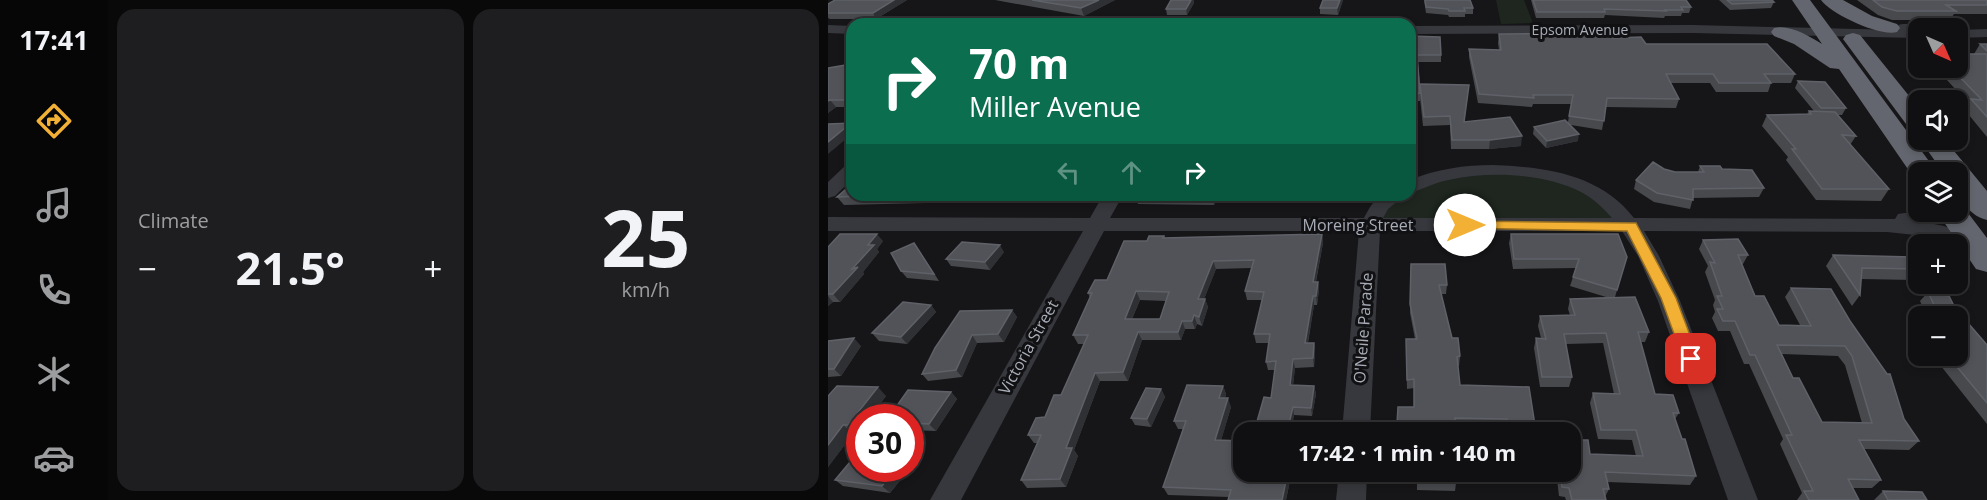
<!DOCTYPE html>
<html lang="en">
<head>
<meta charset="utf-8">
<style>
	:root { --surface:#101012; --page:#1e1e20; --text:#f1f3f6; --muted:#9c9d9f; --line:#303032; --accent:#f2b134 }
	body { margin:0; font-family:"Open Sans",sans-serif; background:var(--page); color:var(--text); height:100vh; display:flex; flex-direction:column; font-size:22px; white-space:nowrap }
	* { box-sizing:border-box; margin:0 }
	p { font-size:20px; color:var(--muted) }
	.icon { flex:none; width:33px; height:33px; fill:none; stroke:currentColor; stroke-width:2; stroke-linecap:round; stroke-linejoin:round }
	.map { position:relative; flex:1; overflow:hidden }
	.side { display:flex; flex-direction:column; gap:9px; padding:9px; background:#09090a; width:720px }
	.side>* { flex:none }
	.guide { position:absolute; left:18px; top:18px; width:570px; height:183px; border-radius:18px; box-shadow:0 3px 9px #0003,0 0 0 2px var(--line); background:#0b6e4f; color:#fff; overflow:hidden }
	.needle { width:39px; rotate:135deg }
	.tools { position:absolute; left:1080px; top:18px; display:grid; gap:12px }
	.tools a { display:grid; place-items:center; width:60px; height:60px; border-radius:12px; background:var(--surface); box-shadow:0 3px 9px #0003,0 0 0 2px var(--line); font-size:30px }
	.speed { position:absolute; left:18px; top:404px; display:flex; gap:12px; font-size:30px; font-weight:700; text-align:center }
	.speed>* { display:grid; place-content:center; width:78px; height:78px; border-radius:50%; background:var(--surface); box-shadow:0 3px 9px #0003,0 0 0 2px var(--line); line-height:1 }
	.speed .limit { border:9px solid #d22; background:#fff; color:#111 }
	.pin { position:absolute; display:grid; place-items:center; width:51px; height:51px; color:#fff; margin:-26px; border-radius:12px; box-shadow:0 3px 9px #0006 }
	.me { position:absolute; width:66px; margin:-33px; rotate:90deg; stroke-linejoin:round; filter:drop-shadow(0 0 4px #0008) }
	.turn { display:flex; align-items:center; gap:21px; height:126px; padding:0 24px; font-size:27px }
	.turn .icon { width:78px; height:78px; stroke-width:2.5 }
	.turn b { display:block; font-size:42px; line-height:51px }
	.lanes { display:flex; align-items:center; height:57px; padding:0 24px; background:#0003; justify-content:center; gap:30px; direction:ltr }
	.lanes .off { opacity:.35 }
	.big { font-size:45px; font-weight:700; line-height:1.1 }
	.side .widget { flex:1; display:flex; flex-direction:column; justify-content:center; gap:9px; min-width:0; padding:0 21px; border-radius:18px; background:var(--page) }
	.side .dial { align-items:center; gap:0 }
	.dial b { font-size:78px; line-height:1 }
	.heat { display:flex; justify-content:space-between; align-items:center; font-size:33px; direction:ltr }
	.side .tiles { flex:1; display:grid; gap:9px; grid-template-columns:repeat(2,1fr) }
	.trip { position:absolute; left:405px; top:422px; width:348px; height:60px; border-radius:18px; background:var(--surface); box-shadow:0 3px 9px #0003,0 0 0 2px var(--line); font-weight:700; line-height:60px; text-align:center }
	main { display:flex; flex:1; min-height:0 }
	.dock { display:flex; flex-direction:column; width:108px; justify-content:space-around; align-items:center; background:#060607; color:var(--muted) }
	.dock .icon { width:42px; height:42px }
	.dock .active { color:var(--accent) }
	.dock b { font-size:27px; color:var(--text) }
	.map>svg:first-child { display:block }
	.green { fill:#1e261f }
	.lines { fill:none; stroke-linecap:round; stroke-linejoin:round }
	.minor { fill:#37383d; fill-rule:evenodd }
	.highway { fill:#63666e; fill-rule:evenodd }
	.wall { fill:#47494d; fill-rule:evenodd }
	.shaded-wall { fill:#2f3033 }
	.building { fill:#525359; stroke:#5f6168; stroke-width:1.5; fill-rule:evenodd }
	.route { fill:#f2b134; stroke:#9d7322; stroke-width:1.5 }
	.labels { text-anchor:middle; stroke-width:6; stroke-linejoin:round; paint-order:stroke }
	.far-street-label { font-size:14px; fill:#a8adb8; stroke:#111113 }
	.street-label { font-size:16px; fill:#a8adb8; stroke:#111113 }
</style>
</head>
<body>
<main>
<nav class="dock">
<b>17:41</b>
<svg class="icon active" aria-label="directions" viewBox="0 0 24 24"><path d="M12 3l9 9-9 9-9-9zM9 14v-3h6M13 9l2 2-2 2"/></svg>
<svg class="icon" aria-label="music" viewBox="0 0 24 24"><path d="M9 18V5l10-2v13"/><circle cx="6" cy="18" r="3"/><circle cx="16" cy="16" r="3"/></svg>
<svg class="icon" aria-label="phone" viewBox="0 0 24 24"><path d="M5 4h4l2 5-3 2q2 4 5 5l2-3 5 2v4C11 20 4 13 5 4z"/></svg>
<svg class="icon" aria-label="climate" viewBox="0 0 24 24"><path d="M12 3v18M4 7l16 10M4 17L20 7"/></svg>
<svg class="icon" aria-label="car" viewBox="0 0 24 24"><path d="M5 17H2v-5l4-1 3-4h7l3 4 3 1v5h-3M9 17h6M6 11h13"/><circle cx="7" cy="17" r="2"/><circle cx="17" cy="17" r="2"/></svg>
</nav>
<section class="side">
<div class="tiles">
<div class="widget"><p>Climate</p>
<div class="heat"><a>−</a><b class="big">21.5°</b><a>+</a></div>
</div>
<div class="widget dial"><b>25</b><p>km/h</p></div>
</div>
</section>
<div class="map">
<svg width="1159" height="500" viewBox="0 0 1159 500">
	<rect width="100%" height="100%" fill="#161618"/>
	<path class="green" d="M668 0H696L705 23 673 24Z
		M676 170 748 183 803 227 542 225C553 204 557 195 582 195V187Z"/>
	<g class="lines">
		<path class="minor" d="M1075 24H1117L1124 28H1090V38L865 33 582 34V26L865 25 1069 30 1070 25Z
			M0 25 24 26V34L0 33Z
			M1159 29V37L1130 38V30Z
			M24 164V179L7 196 0 198V182L18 165Z
			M665 165C718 167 772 174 806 218L1067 219 1070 214 1077 213 1122 212 1119 216 1101 223 1116 226 1155 241 1158 246 1155 251 1148 253 1106 237 1059 232 816 231 831 256 852 301 930 500H900L830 301 810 256 794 231H552L542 432H514L531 231H276L133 500H102L255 231H0V217L262 218 275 195H295L282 218H536C548 195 551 195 577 195L560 209 555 218H784C775 208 765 198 753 192 716 173 661 171 621 180 608 182 595 189 582 193V180C608 169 637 165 665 165Z
			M511 471H539L538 500H508Z"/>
		<path class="highway" d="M964 0H982L1109 172H1090V179L1086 178 1011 69 1002 68 966 44 946 36 943 32 946 28C962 24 981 36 994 44Z
			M993 0H1015L1044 16 1069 24 1072 28 1069 32C1052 37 1003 14 993 0Z
			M1025 33 1032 35 1090 107V130L1081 128 1015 39 1018 35Z
			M1092 140H1117L1159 191V220C1137 215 1130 193 1130 172H1115Z
			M1130 204 1134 205 1159 238V272L1148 269 1109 212H1130Z"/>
	</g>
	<path class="wall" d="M79 0 48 19H2L0 18V4Z
		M167 0H287L256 16Z
		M343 0H366V3L359 15H339L338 9Z
		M515 0 510 15 492 14V8Z
		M596 0H642L645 8V14H637V17H621L620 15 598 13Z
		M703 0H858L863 7 861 13H854L853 16H837L836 18 777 15 776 18H708Z
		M891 0H944L946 2 943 8 902 10Z
		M1029 0H1159V14H1126L1122 20H1064L1050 15Z
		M671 34 785 38 967 74 963 83H943L940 92H888L882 83H842L851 99 848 108 778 107 774 130 743 125 750 141 718 148 705 134 706 127 740 122 743 104H705L704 107 650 103 641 57V49L671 50 670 43Z
		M582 36 613 55V62H590L592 87 641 85 636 122 693 146 661 149H623L622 125 595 126 592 98V101H582Z
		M1152 44H1159V137L1136 109 1140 103 1108 68H1130L1137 54H1146Z
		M24 64V107H8L0 113V68Z
		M970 81 1018 108 1014 115H1010L1028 136 1022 145 1061 189 1053 201 988 200 958 160 960 157 934 126 939 115 979 114 981 111H986L967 88Z
		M872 166 894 169 936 188 931 197 865 198 862 209 826 202 806 189 808 180 836 169 847 172H870Z
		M24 195H258L256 199 16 205 9 197Z
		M309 195H457L390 196 386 205 310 204 308 197Z
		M494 234 495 243 488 282H490L491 290 489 305H486L480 343H486L487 351 486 367 467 368 465 385 486 386 488 394 484 416 466 415 463 432H426L443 398 447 370H440L438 362 441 343H428L426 334 434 300H419L417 291 423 268 388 269 376 299H377L380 307 374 326 369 324 367 329H357L353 340H314L300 381H272L246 450 250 456 238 487 199 488 193 480 209 443H206L200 435 217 417 233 395 256 344H250L245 335 262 298 260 293 279 280 319 241 336 236 337 238ZM312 300 338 301 332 319H304Z
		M683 234 799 257 787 297 821 332 817 342H813L827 394 851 413 847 419 868 476 862 485 779 482 781 489 777 497 778 500H738L737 497 731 496 728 471H742L762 454 808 456 804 440 770 439 762 403 765 393 786 394 775 343 738 344 744 377 741 387H712L706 348 708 338H713L710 326 712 316 742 315 740 309 742 299 778 297 742 286 748 268 685 269 681 243Z
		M875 240 920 255 915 264H914L927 296 951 325H972L957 297 963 288 1003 289 1076 419 1091 441 1081 450 1036 449 1053 480 1044 488H1024L1031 500H969L974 493 952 444 955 439 921 364H916L902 331H890L884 318 887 312 885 305 887 300 877 272 880 266 871 249ZM954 354 1010 356 1017 365 1034 423 994 422 965 378Z
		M55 241 49 249 51 252 35 272 36 274 12 302H5L0 306V247Z
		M91 250 111 281 79 278 73 271Z
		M176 252 162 270 123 266 118 259Z
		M1005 255 1090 265V274L1086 280 1033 279 1032 295 1024 306 998 266Z
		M583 264 619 285 618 294H613L624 338 632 356 631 366H630L632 385 708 432H678L677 427H627V432H569L570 407H586V388L579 389 578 348 587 339 582 313Z
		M1100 292 1127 308 1159 345V424L1105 356H1130V316H1099L1092 301Z
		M103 305 108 312 79 344 51 341 44 333Z
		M184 310 189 317 176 342 149 343 134 377 100 381 94 374 107 348Z
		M0 341 33 346 13 376 0 377Z
		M395 386 398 394 397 398 403 407 393 440 416 471H464L458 500H400L401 497 340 495 335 487 355 429H350L346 421Z
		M333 389 337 397 323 427 307 425 303 418Z
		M123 392 129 399 108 431 82 430V417Z
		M0 396H58L42 417H32V431L30 434H25L0 467Z
		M82 468 62 493 15 486 7 480Z
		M589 471 628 483 627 491 589 490Z
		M1055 491 1099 500H1046Z"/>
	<path class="shaded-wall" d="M66 0H79L48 19 45 13Z
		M271 0H287L256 16 253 8Z
		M363 0H366V3L359 15 358 9Z
		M512 0H515L510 15 509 8Z
		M2 100 8 107 0 113V101Z
		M23 123 24 125V134L0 154V142Z
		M751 134 750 141 718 148 719 141Z
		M694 136 693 146 661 149 662 140Z
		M385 195H389L390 196 386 205 384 197Z
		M49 234 55 241 49 249 51 252 35 272 36 274 12 302 5 294 40 245Z
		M494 234 495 243 486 290 485 282Z
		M172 245 176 252 162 270 157 262Z
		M385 261 388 269 373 307 370 299Z
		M490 282 491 290 489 305 488 296Z
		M308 291 312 300 300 327 297 319Z
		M0 296 5 302 0 306Z
		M485 296 486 305 478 352 477 343Z
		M377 299 380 307 374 326 371 317Z
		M103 305 108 312 79 344 73 337Z
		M184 310 189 317 176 342 170 334Z
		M366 315 369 324 367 329 364 321Z
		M354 321 357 329 353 340 350 332Z
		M310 332 314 340 300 381 295 372Z
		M144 335 149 343 134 377 128 370Z
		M26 338 33 346 13 376 6 369Z
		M486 343 487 351 486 367 485 358Z
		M465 359 467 368 464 394 462 385Z
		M267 373 272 381 246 450 250 456 238 487 232 479 238 448Z
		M395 386 398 394 394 406 391 398Z
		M486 386 488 394 484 416 483 408Z
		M50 387 58 396 42 417H32V431L30 434 20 425Z
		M333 389 337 397 323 427 319 419Z
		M123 392 129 399 108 431 101 424Z
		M400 398 403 407 391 448 387 440Z
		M465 407 466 415 463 432H459Z
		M15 425 25 434 0 467V445Z
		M82 457 87 461 82 467Z
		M69 468H82L62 493 54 486Z
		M460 471H464L458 500H454Z"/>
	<path class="building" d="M7 0H66L45 13H0V4Z
		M204 0H271L253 8Z
		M343 0H363L358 9H338Z
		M495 0H512L509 8H492Z
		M597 0H642L645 8H636L637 11H621L620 9 598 7Z
		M705 0H858L863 7H853L855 10H837L838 11 776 9 777 12H709Z
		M899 0H944L946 2 904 4Z
		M1045 0H1159V5H1118L1128 11H1069L1054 7Z
		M783 33 785 38 813 37 818 44H939L967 74H936L943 83H891L885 74H838L851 99 779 98 776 121 741 116 745 95H705L706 98 651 94 641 49 673 50 671 34Z
		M582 36 612 37 613 55H589L592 93 582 94Z
		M1152 44H1159V51Z
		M1137 54H1159V117L1143 99 1154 100 1123 68H1130V58H1141Z
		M24 64V100H2L0 101V68Z
		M970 81 997 82 1018 108H993Z
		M592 84 641 85 636 122 682 117 694 136 662 140H624L622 116 596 117Z
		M981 111 1007 112 1028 136 1014 135 1061 189H994L964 149H968L939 115 983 114Z
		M737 120 751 134 719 141 706 127Z
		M23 123 0 142V124Z
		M825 162 836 169 847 172H876L872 166H892L894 169 924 170 936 188 865 189V200L829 193 808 180Z
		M24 184V195H84L9 197Z
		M309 195H385L384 197H308Z
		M12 234H49L40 245H46L24 269 30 267 5 294H0V247Z
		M494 234 485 282H490L488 296H485L477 343H486L485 358 465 359 462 385 486 386 483 408 465 407 459 432H426L436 397 443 398 448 361 438 362 442 334H426L436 292 417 291 426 260 385 261 370 299H377L371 317 366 315 364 321H354L350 332H310L295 372 267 373 238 448H244L232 479 193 480 213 435H200L208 418 217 417 226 395H233L260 335H245L264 293H260L267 280H279L296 241H319L321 236H336L335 238ZM308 291 341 292 332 319H297Z
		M683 234H790L799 257 789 290 745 277 751 259H686Z
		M910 239 920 255H910L927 296H936L951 325 983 326 963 288 1003 289 1022 321 1059 374H1062L1076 419 1091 441 1031 440 1053 480 1020 479 1031 500H981L976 491H985L958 435H964L927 355H922L907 321H895L889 309H895L889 296H894L882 262 887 263 875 240ZM949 345 1017 346 1024 356 1044 423 994 422 971 378H965Z
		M134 242 172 245 157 262 118 259Z
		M86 243 106 274 73 271 63 253Z
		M1005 255 1084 257 1090 265V269L1034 268 1032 295Z
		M583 264H617L619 285H611L624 338H630L632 356 629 357 632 385 701 387 708 432H680L679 419 627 418V432H591L592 424H569L570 407H586V379L579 380 578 339H589L582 304Z
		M1100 292 1121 296 1127 308 1159 345V403L1120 356H1130V316H1111Z
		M807 297 821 332H810L827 394 845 395 851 413H845L854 439H857L868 476 777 472 781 489H775L778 500H744L741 488 734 487 732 471H742V440H760L762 454 815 456 808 430H773L765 393 792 394 778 333 736 334 744 377H714L708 338 718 339 712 316 747 315 742 299Z
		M75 302 103 305 73 337 44 333Z
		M184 310 170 334 144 335 128 370 94 374 107 348 132 311Z
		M26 338 6 369H0V341Z
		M359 385 395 386 391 398H400L387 440 416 441V471H460L454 500H400L403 490 335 487 358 421H346Z
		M9 386 50 387 20 425H15L0 445V396Z
		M318 388 333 389 319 419 303 418Z
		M80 390 123 392 101 424 82 423V417H61Z
		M32 450V468H69L54 486 7 480Z
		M589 471H628V483L589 482Z
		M1055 491 1094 492 1099 500H1060Z"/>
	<path class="route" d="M637 221 808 223 848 298 871 359 869 364 863 366 857 364 833 298 799 231 632 228 630 225Z"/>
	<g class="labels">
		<g class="far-street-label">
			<text x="752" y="35">Epsom Avenue</text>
		</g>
		<g class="street-label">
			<text x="530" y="231">Moreing Street</text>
			<text transform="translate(535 328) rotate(-86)" y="6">O'Neile Parade</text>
			<text transform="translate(200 347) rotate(-61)" y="6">Victoria Street</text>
		</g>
	</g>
</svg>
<div class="tools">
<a><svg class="needle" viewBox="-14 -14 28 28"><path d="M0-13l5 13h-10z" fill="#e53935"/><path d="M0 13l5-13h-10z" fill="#9c9d9f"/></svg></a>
<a><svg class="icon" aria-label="sound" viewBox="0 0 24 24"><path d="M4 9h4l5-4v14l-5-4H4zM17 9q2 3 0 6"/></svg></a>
<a><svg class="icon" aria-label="layers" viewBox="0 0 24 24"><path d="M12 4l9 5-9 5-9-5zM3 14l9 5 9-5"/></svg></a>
<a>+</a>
<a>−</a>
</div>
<div class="speed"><div class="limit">30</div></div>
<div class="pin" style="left:863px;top:359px;background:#d93025"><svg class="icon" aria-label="arrive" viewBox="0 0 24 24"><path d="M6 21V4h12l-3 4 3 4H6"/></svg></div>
<svg class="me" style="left:637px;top:225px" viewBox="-20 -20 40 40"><circle r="19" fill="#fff"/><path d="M0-13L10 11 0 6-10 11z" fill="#f2b134"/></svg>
<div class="trip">17:42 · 1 min · 140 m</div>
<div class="guide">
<div class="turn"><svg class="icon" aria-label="right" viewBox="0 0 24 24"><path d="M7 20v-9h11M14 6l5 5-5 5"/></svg><div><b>70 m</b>Miller Avenue</div></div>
<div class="lanes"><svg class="icon off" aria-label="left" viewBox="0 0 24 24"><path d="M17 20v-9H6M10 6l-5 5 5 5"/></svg><svg class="icon off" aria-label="ahead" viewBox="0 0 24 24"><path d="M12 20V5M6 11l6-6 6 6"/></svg><svg class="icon" aria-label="right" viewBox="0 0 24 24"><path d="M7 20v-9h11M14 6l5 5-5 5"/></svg></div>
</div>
</div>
</main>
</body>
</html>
